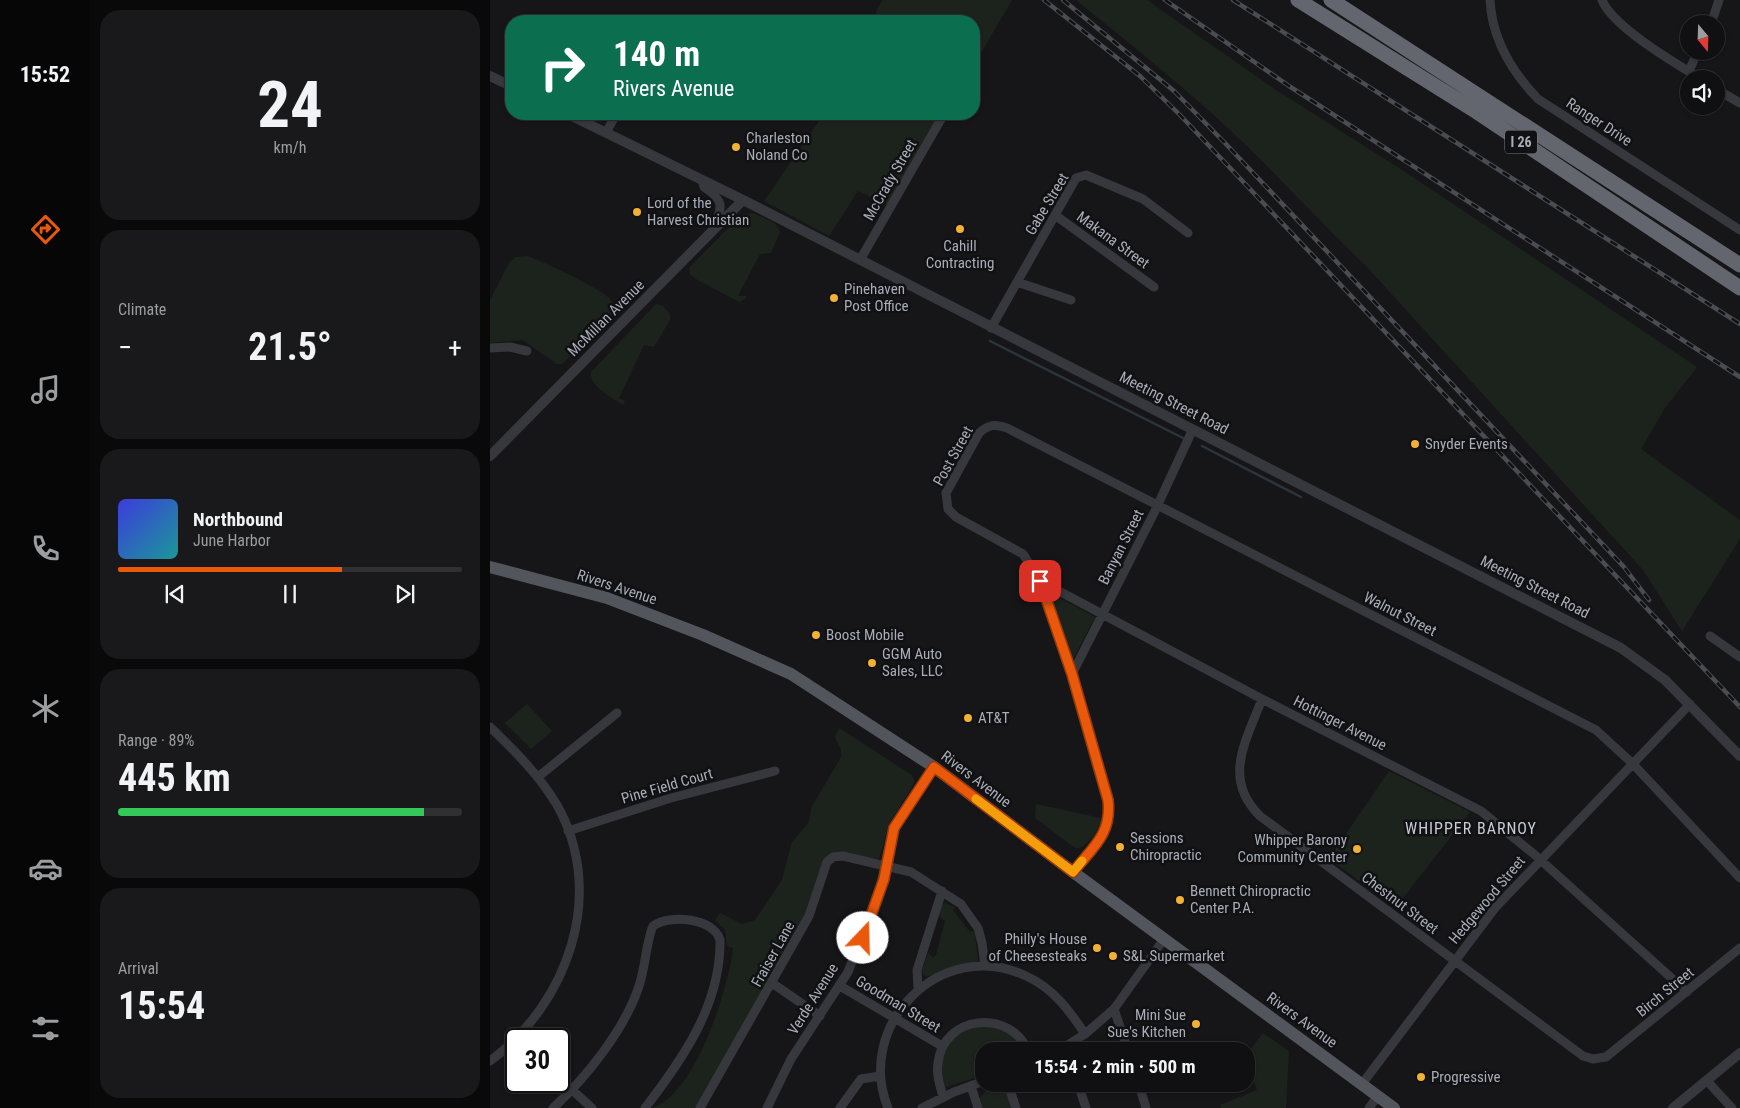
<!DOCTYPE html>
<html lang="en">
<head>
<meta charset="utf-8">
<style>
	:root { --surface:#101012; --page:#19191b; --text:#f1f3f6; --muted:#9c9d9f; --line:#303032; --accent:#ea580c }
	body { margin:0; font-family:"Roboto Condensed",sans-serif; background:var(--page); color:var(--text); height:100vh; display:flex; flex-direction:column; font-size:19px; white-space:nowrap }
	* { box-sizing:border-box; margin:0 }
	p { font-size:16px; color:var(--muted) }
	.icon { flex:none; width:28px; height:28px; fill:none; stroke:currentColor; stroke-width:2; stroke-linecap:round; stroke-linejoin:round }
	.map { position:relative; flex:1; overflow:hidden }
	.side { display:flex; flex-direction:column; gap:10px; padding:10px; background:#09090a; width:400px }
	.side>* { flex:none }
	.top-card { position:absolute; left:15px; top:15px; width:475px; height:105px; border-radius:20px; box-shadow:0 1px 4px #0004,0 0 0 1px var(--line); background:#0b6e4f; color:#fff; overflow:hidden }
	.needle { width:32px; rotate:161deg }
	.controls { position:absolute; left:1190px; top:15px; display:grid; gap:10px }
	.controls a { display:grid; place-items:center; width:45px; height:45px; border-radius:50%; background:var(--surface); box-shadow:0 1px 4px #0004,0 0 0 1px var(--line); font-size:25px }
	.speed { position:absolute; left:15px; top:1028px; display:flex; gap:10px; font-size:25px; font-weight:700; text-align:center }
	.speed>* { display:grid; place-content:center; width:65px; height:65px; border-radius:50%; background:var(--surface); box-shadow:0 1px 4px #0004,0 0 0 1px var(--line); line-height:1 }
	.speed .limit { border:2px solid #111; border-radius:8px; background:#fff; color:#111 }
	.pin { position:absolute; display:grid; place-items:center; width:42px; height:42px; color:#fff; margin:-21px; border-radius:10px; box-shadow:0 2px 8px #0006 }
	.me { position:absolute; width:55px; margin:-28px; rotate:21deg; stroke-linejoin:round; filter:drop-shadow(0 0 4px #0008) }
	.turn { display:flex; align-items:center; gap:18px; height:105px; padding:0 25px; font-size:22px }
	.turn .icon { width:65px; height:65px; stroke-width:2.5 }
	.turn b { display:block; font-size:35px; line-height:42px }
	.big { font-size:38px; font-weight:700; line-height:1.1 }
	.side .tile { flex:1; display:flex; flex-direction:column; justify-content:center; gap:8px; min-width:0; padding:0 18px; border-radius:20px; background:var(--page) }
	.side .dial { align-items:center; gap:0 }
	.dial b { font-size:65px; line-height:1 }
	.song { display:flex; align-items:center; gap:15px }
	.cover { width:60px; height:60px; border-radius:8px; background:linear-gradient(135deg,hsl(240 70% 55%),hsl(180 70% 35%)) }
	.played { height:5px; border-radius:2px; background:linear-gradient(90deg,var(--accent) 65%,var(--line) 65%) }
	.keys { display:flex; justify-content:space-around; direction:ltr }
	.heat { display:flex; justify-content:space-between; align-items:center; font-size:28px; direction:ltr }
	.charge { height:8px; border-radius:4px; background:linear-gradient(90deg,#34c759 89%,var(--line) 0) }
	.trip { position:absolute; left:485px; top:1042px; width:280px; height:50px; border-radius:20px; background:var(--surface); box-shadow:0 1px 4px #0004,0 0 0 1px var(--line); font-weight:700; line-height:50px; text-align:center }
	main { display:flex; flex:1; min-height:0 }
	.menu { display:flex; flex-direction:column; width:90px; justify-content:space-around; align-items:center; background:#060607; color:var(--muted) }
	.menu .icon { width:35px; height:35px }
	.menu .current { color:var(--accent) }
	.menu b { font-size:22px; color:var(--text) }
	.map>svg:first-child { display:block }
	.green { fill:#1c231d }
	.lines { fill:none; stroke-linecap:round; stroke-linejoin:round }
	.stream { stroke:#2c353c; stroke-width:2.5 }
	.minor { stroke:#37383d; stroke-width:9 }
	.tertiary { stroke:#37383d; stroke-width:10 }
	.primary { stroke:#53555c; stroke-width:12 }
	.motorway { stroke:#63666e; stroke-width:15 }
	.rail-casing { stroke:#4a4c52; stroke-width:4.5 }
	.rail { stroke:#111113; stroke-width:2.5; stroke-dasharray:8; stroke-linecap:butt }
	.route-casing { stroke:#983908; stroke-width:12 }
	.route { stroke:#ea580c; stroke-width:9 }
	.slow { stroke:#f59e0b; stroke-width:9 }
	.poi-dot { fill:#f2b134; stroke:#111113; stroke-width:2 }
	.labels { text-anchor:middle; stroke-width:5; stroke-linejoin:round; paint-order:stroke }
	.shield { fill:#111113; stroke:#7b7e86; stroke-width:1 }
	.shield-label { font-size:14px; font-weight:bold; fill:#a8adb8 }
	.street-label { font-size:15px; fill:#a8adb8; stroke:#111113 }
	.poi-label { font-size:15px; fill:#a8adb8; stroke:#111113; text-anchor:start }
	.neighbourhood-label { font-size:16px; letter-spacing:1px; fill:#c9ccd4; stroke:#111113 }
</style>
</head>
<body>
<main>
<nav class="menu">
<b>15:52</b>
<svg class="icon current" aria-label="directions" viewBox="0 0 24 24"><path d="M12 3l9 9-9 9-9-9zM9 14v-3h6M13 9l2 2-2 2"/></svg>
<svg class="icon" aria-label="music" viewBox="0 0 24 24"><path d="M9 18V5l10-2v13"/><circle cx="6" cy="18" r="3"/><circle cx="16" cy="16" r="3"/></svg>
<svg class="icon" aria-label="phone" viewBox="0 0 24 24"><path d="M5 4h4l2 5-3 2q2 4 5 5l2-3 5 2v4C11 20 4 13 5 4z"/></svg>
<svg class="icon" aria-label="climate" viewBox="0 0 24 24"><path d="M12 3v18M4 7l16 10M4 17L20 7"/></svg>
<svg class="icon" aria-label="car" viewBox="0 0 24 24"><path d="M5 17H2v-5l4-1 3-4h7l3 4 3 1v5h-3M9 17h6M6 11h13"/><circle cx="7" cy="17" r="2"/><circle cx="17" cy="17" r="2"/></svg>
<svg class="icon" aria-label="filters" viewBox="0 0 24 24"><path d="M4 7h16M4 17h16"/><circle cx="9" cy="7" r="2"/><circle cx="15" cy="17" r="2"/></svg>
</nav>
<section class="side">
<div class="tile dial"><b>24</b><p>km/h</p></div>
<div class="tile"><p>Climate</p>
<div class="heat"><a>−</a><b class="big">21.5°</b><a>+</a></div>
</div>
<div class="tile">
<div class="song"><i class="cover"></i><div><b>Northbound</b><p>June Harbor</p></div></div>
<div class="played"></div>
<div class="keys"><svg class="icon" aria-label="previous" viewBox="0 0 24 24"><path d="M18 5L8 12l10 7zM5 5v14"/></svg><svg class="icon" aria-label="pause" viewBox="0 0 24 24"><path d="M8 5v14M16 5v14"/></svg><svg class="icon" aria-label="next" viewBox="0 0 24 24"><path d="M6 5l10 7-10 7zM19 5v14"/></svg></div>
</div>
<div class="tile"><p>Range · 89%</p><b class="big">445 km</b><div class="charge"></div></div>
<div class="tile"><p>Arrival</p><b class="big">15:54</b></div>
</section>
<div class="map">
<svg width="1250" height="1108" viewBox="0 0 1250 1108">
	<rect width="100%" height="100%" fill="#161618"/>
	<path class="green" d="M392 0H522L484 65V21H382Z
		M586 0H657L783 88 909 168 1207 367 1175 408 1151 449 1250 520V539L1192 631 1153 570 876 266C835 227 797 185 756 145 702 93 644 47 586 0Z
		M334 114H455L400 206 368 191 339 236 274 201Z
		M263 213 285 223 290 232 281 253 270 254 248 296H256L255 299 249 302 206 279 200 274 199 268 251 215Z
		M37 256C48 259 114 290 120 299 124 304 123 311 121 317L72 364H67L32 340 0 343V300L19 263 26 257Z
		M166 304 173 306 180 314V320L164 347 154 345 129 398 135 401 133 405C122 398 99 387 101 372Z
		M558 592 605 617 581 663Z
		M37 704 62 731 41 749 15 723Z
		M349 728 422 775 425 782 399 824 389 859 345 853 320 909 208 1108H161C204 1098 239 988 243 948L237 946 235 930 225 920 230 913 252 924 265 920 292 880 302 842 319 822 321 808 351 757V750L345 737Z
		M899 771 980 812 906 907 839 859Z
		M546 804 611 818C611 831 600 841 590 848H585L545 818Z
		M455 903 465 907 463 910 480 932 483 931 485 934 488 960C485 963 445 974 437 977L433 975 432 970 438 953 443 958 446 955 455 921 448 916 451 906Z
		M490 1026C508 1026 527 1033 534 1051H494V1075L456 1087C450 1081 450 1073 451 1065 456 1041 466 1032 490 1026Z
		M773 1033 799 1051 796 1108H731L730 1105 767 1090C755 1056 750 1063 773 1033Z
		M503 1088 516 1091 522 1108H492L489 1099 496 1091Z"/>
	<g class="lines">
		<path class="stream" d="M500 341 693 438
			M712 446 811 497"/>
		<path class="minor" d="M1000 0C1002 39 1021 71 1048 99L1250 230
			M1112 0C1123 27 1185 63 1211 79
			M1221 24 1229 0
			M1199 71 1208 51
			M1226 89 1250 103
			M116 133 126 114
			M212 180 214 187C234 200 233 206 224 228
			M565 215 664 287
			M370 260 454 114
			M527 282 581 300
			M501 328 586 178 596 175 653 199 698 233
			M0 348 20 347 37 351
			M550 581 582 674 618 800C622 834 603 847 583 872
			M1220 636 1250 657
			M582 674 664 513 702 431
			M772 699C756 741 732 779 770 816L1093 1056 1103 1059 1116 1057 1250 948
			M0 727C25 751 49 775 67 805 117 894 78 1003 0 1061
			M48 777 127 713
			M78 831 181 798 285 771
			M282 983 330 1016
			M350 986 452 1046
			M428 988 427 970 452 891
			M1197 992 1045 855 991 811 772 699 550 581 533 554 466 517 458 509 456 493 489 433C499 424 505 424 517 428L1106 730 1142 763 1250 878
			M624 1009 638 1051
			M568 1051 595 1034 624 1009 674 939
			M69 1078 102 1108
			M1217 1081 1242 1108
			M518 1084 526 1108
			M588 1084 596 1108
			M649 1084 656 1108
			M872 1084 1005 908 1200 704
			M481 1086 488 1108
			M453 1097C450 1085 446 1075 448 1063 453 1015 520 1008 538 1051
			M63 1108C96 1078 135 1029 149 986 155 969 157 938 163 926 180 914 224 918 230 940 231 1004 193 1059 155 1108
			M210 1108 319 916 337 862 343 857 353 856 421 872 471 904 488 928 492 943 495 966
			M277 1108 301 1059 358 972 389 893 403 828 444 767
			M350 1108 371 1079 390 1076
			M398 1108C364 1024 452 936 536 976 563 988 579 1010 595 1034
			M432 1108 464 1092 494 1081
			M879 1108 888 1096"/>
		<path class="tertiary" d="M0 76 21 86
			M78 114 253 200 1131 648 1175 680 1250 756
			M0 456 253 200
			M1183 1108 1250 1053"/>
		<path class="primary" d="M0 567 117 598 213 635 301 674 444 767 583 872 904 1108"/>
		<path class="motorway" d="M808 0 987 112 1250 288
			M841 0 1250 265"/>
		<defs>
			<path id="rail" d="M554 0 650 76 689 114 1250 707
				M573 0 684 91 734 142 1134 567 1159 600
				M675 0 799 86 1250 377
				M743 0 1250 324"/>
		</defs>
		<use href="#rail" class="rail-casing"/>
		<use href="#rail" class="rail"/>
	</g>
	<g class="lines">
		<defs>
			<path id="route" d="M373 938 394 879 404 828 444 767 583 872C603 847 622 834 618 800L582 674 550 581"/>
		</defs>
		<use href="#route" class="route-casing"/>
		<use href="#route" class="route"/>
		<path class="slow" d="M486 799 583 872 592 861"/>
	</g>
	<g class="poi-dot">
		<circle cx="246" cy="147" r="5"/>
		<circle cx="147" cy="212" r="5"/>
		<circle cx="470" cy="229" r="5"/>
		<circle cx="344" cy="298" r="5"/>
		<circle cx="925" cy="444" r="5"/>
		<circle cx="326" cy="635" r="5"/>
		<circle cx="382" cy="663" r="5"/>
		<circle cx="478" cy="718" r="5"/>
		<circle cx="630" cy="847" r="5"/>
		<circle cx="867" cy="849" r="5"/>
		<circle cx="690" cy="900" r="5"/>
		<circle cx="607" cy="948" r="5"/>
		<circle cx="623" cy="956" r="5"/>
		<circle cx="706" cy="1024" r="5"/>
		<circle cx="931" cy="1077" r="5"/>
	</g>
	<g class="labels">
		<rect class="shield" x="1015" y="130.5" width="32" height="23" rx="4"/>
		<g class="shield-label">
			<text x="1031" y="147">I 26</text>
		</g>
		<g class="street-label">
			<text transform="translate(1109 122) rotate(33)" y="5">Ranger Drive</text>
			<text transform="translate(400 180) rotate(-60)" y="5">McCrady Street</text>
			<text transform="translate(557 204) rotate(-59)" y="5">Gabe Street</text>
			<text transform="translate(623 240) rotate(36)" y="5">Makana Street</text>
			<text transform="translate(116 318) rotate(-45)" y="5">McMillan Avenue</text>
			<text transform="translate(684 403) rotate(27)" y="5">Meeting Street Road</text>
			<text transform="translate(463 456) rotate(-61)" y="5">Post Street</text>
			<text transform="translate(631 547) rotate(-63)" y="5">Banyan Street</text>
			<text transform="translate(127 587) rotate(18)" y="5">Rivers Avenue</text>
			<text transform="translate(1045 587) rotate(27)" y="5">Meeting Street Road</text>
			<text transform="translate(910 614) rotate(27)" y="5">Walnut Street</text>
			<text transform="translate(850 723) rotate(27)" y="5">Hottinger Avenue</text>
			<text transform="translate(486 779) rotate(37)" y="5">Rivers Avenue</text>
			<text transform="translate(177 786) rotate(-16)" y="5">Pine Field Court</text>
			<text transform="translate(997 900) rotate(-50)" y="5">Hedgewood Street</text>
			<text transform="translate(910 903) rotate(37)" y="5">Chestnut Street</text>
			<text transform="translate(283 954) rotate(-61)" y="5">Fraiser Lane</text>
			<text transform="translate(1175 992) rotate(-39)" y="5">Birch Street</text>
			<text transform="translate(323 999) rotate(-58)" y="5">Verde Avenue</text>
			<text transform="translate(408 1004) rotate(31)" y="5">Goodman Street</text>
			<text transform="translate(812 1020) rotate(36)" y="5">Rivers Avenue</text>
		</g>
		<g class="poi-label">
			<text x="256" y="143">Charleston<tspan x="256" dy="17">Noland Co</tspan></text>
			<text x="157" y="208">Lord of the<tspan x="157" dy="17">Harvest Christian</tspan></text>
			<text x="470" y="251" text-anchor="middle">Cahill<tspan x="470" dy="17">Contracting</tspan></text>
			<text x="354" y="294">Pinehaven<tspan x="354" dy="17">Post Office</tspan></text>
			<text x="935" y="449">Snyder Events</text>
			<text x="336" y="640">Boost Mobile</text>
			<text x="392" y="659">GGM Auto<tspan x="392" dy="17">Sales, LLC</tspan></text>
			<text x="488" y="723">AT&amp;T</text>
			<text x="640" y="843">Sessions<tspan x="640" dy="17">Chiropractic</tspan></text>
			<text x="857" y="845" text-anchor="end">Whipper Barony<tspan x="857" dy="17">Community Center</tspan></text>
			<text x="700" y="896">Bennett Chiropractic<tspan x="700" dy="17">Center P.A.</tspan></text>
			<text x="597" y="944" text-anchor="end">Philly's House<tspan x="597" dy="17">of Cheesesteaks</tspan></text>
			<text x="633" y="961">S&amp;L Supermarket</text>
			<text x="696" y="1020" text-anchor="end">Mini Sue<tspan x="696" dy="17">Sue's Kitchen</tspan></text>
			<text x="941" y="1082">Progressive</text>
		</g>
		<g class="neighbourhood-label">
			<text x="981" y="834">WHIPPER BARNOY</text>
		</g>
	</g>
</svg>
<div class="controls">
<a><svg class="needle" viewBox="-14 -14 28 28"><path d="M0-13l5 13h-10z" fill="#e53935"/><path d="M0 13l5-13h-10z" fill="#9c9d9f"/></svg></a>
<a><svg class="icon" aria-label="sound" viewBox="0 0 24 24"><path d="M4 9h4l5-4v14l-5-4H4zM17 9q2 3 0 6"/></svg></a>
</div>
<div class="speed"><div class="limit">30</div></div>
<div class="pin" style="left:550px;top:581px;background:#d93025"><svg class="icon" aria-label="arrive" viewBox="0 0 24 24"><path d="M6 21V4h12l-3 4 3 4H6"/></svg></div>
<svg class="me" style="left:373px;top:938px" viewBox="-20 -20 40 40"><circle r="19" fill="#fff"/><path d="M0-13L10 11 0 6-10 11z" fill="#ea580c"/></svg>
<div class="trip">15:54 · 2 min · 500 m</div>
<div class="top-card">
<div class="turn"><svg class="icon" aria-label="right" viewBox="0 0 24 24"><path d="M7 20v-9h11M14 6l5 5-5 5"/></svg><div><b>140 m</b>Rivers Avenue</div></div>
</div>
</div>
</main>
</body>
</html>
